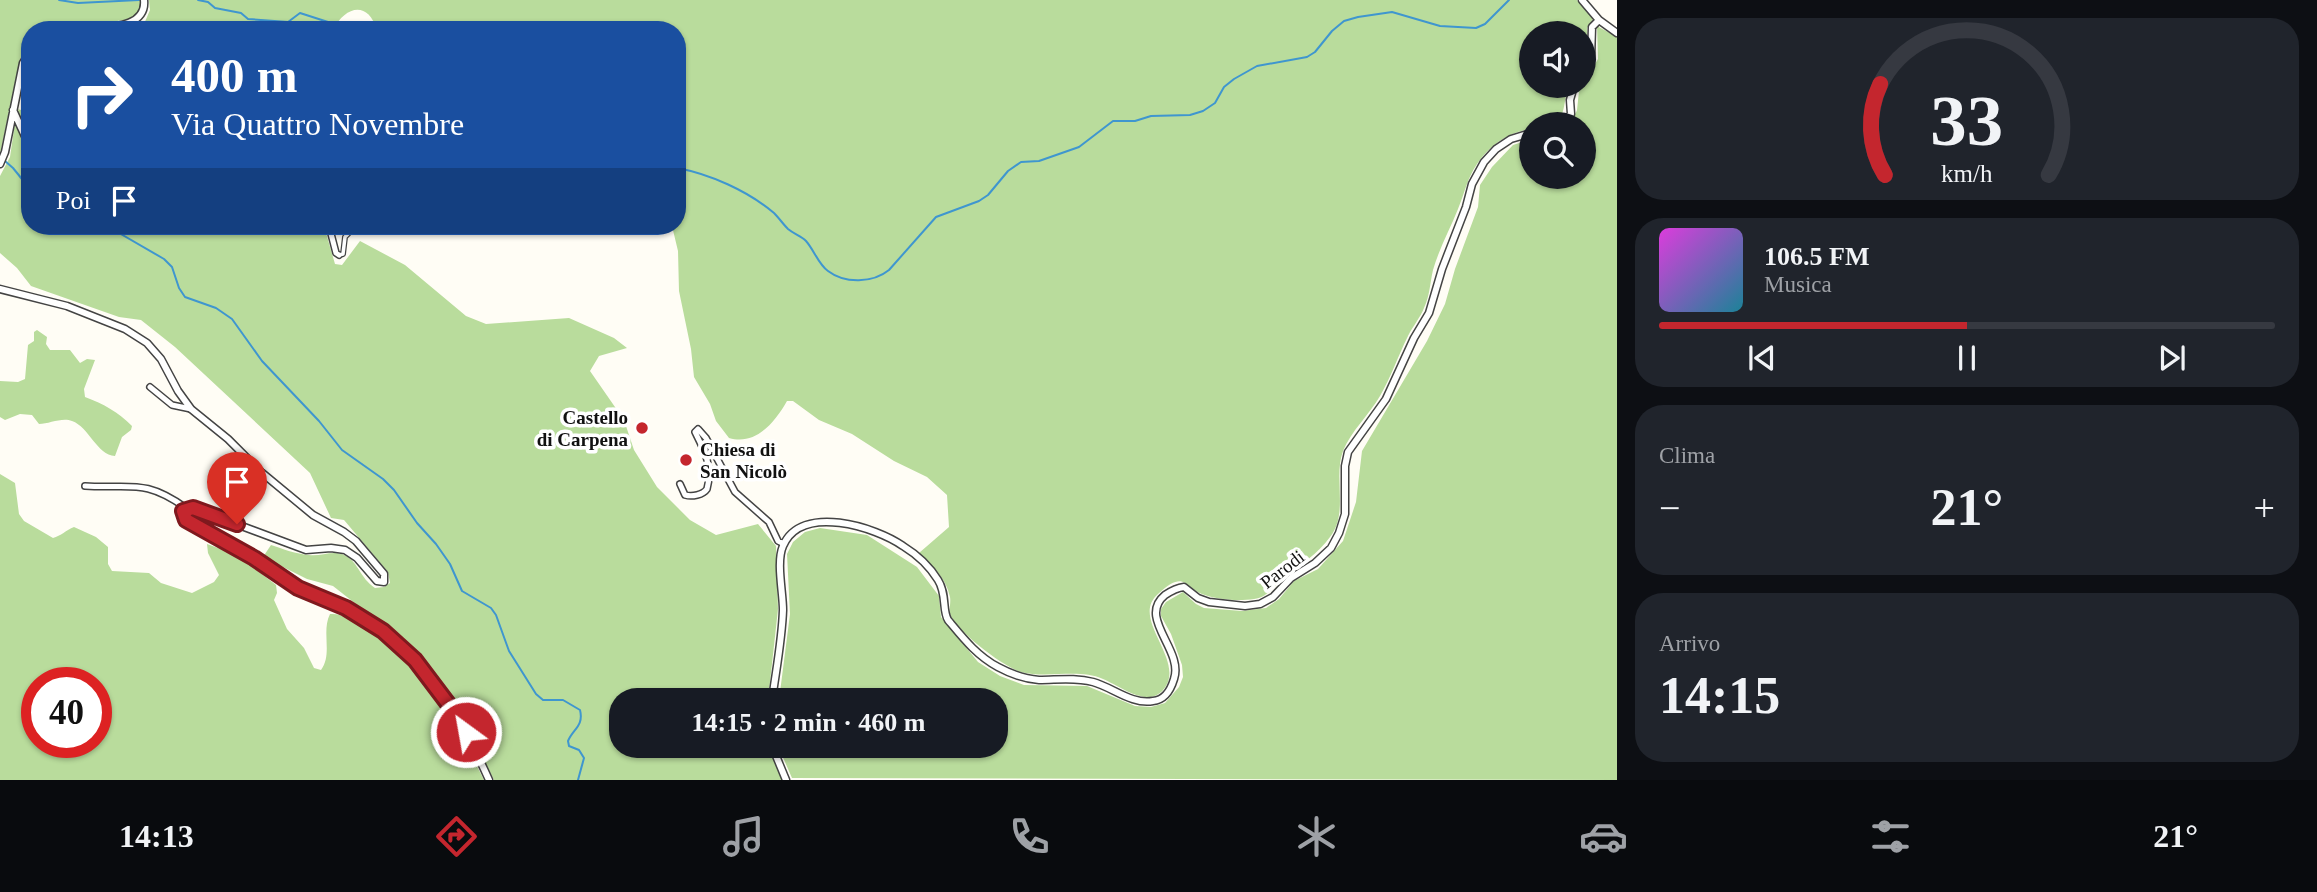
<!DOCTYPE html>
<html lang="it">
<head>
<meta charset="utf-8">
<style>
	:root { --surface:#171b24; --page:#20242c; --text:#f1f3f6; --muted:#9ea1a6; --line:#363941; --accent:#c4262e }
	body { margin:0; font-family:"Times New Roman",serif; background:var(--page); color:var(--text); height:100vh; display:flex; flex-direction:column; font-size:26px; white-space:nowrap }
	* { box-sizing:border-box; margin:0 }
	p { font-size:23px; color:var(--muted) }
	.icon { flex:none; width:38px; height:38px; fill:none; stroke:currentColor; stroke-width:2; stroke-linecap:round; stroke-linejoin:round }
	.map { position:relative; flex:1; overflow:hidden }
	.side { display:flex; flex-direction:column; gap:18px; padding:18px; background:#0d0f14; width:700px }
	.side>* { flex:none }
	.hud { position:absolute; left:21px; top:21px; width:665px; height:214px; border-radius:28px; box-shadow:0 2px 5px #0004; background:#1a4fa0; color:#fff; overflow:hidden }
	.buttons { position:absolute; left:1519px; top:21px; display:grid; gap:14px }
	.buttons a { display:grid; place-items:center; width:77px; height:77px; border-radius:50%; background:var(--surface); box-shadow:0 2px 5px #0004; font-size:35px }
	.speed { position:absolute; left:21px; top:667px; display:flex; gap:14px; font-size:35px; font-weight:700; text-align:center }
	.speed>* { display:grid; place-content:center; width:91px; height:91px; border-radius:50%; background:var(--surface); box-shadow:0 2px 5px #0004; line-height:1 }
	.speed .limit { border:10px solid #d22; background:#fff; color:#111 }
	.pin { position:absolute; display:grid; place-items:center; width:60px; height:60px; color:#fff; margin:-72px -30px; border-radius:50% 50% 50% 0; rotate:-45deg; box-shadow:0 0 7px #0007 }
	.pin .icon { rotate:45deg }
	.me { position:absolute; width:77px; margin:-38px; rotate:328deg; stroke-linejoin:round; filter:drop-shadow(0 0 5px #0008) }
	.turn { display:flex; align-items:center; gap:24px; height:147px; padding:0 35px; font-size:32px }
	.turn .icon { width:91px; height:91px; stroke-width:2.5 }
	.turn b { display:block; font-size:49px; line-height:60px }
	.then { display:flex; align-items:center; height:66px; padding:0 35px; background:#0003; gap:14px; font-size:26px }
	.big { font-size:52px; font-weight:700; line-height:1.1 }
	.side .widget { flex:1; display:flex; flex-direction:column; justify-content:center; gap:10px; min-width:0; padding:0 24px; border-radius:28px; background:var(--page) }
	.side .dial { align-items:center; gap:0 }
	.dial svg { height:182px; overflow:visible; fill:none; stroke:var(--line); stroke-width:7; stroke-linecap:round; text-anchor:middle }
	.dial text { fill:var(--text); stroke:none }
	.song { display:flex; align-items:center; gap:21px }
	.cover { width:84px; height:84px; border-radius:10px; background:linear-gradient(135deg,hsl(300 70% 55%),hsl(190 70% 35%)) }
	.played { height:7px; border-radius:4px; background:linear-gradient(90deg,var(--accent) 50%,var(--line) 50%) }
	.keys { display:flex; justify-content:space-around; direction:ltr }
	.heat { display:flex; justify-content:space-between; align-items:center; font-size:38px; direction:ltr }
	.trip { position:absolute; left:609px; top:688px; width:399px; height:70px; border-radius:28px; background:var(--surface); box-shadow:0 2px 5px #0004; font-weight:700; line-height:70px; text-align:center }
	.tabs { display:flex; height:112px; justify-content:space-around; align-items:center; background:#090b0e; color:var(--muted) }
	.tabs .icon { width:49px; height:49px }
	.tabs .current { color:var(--accent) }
	.tabs b { font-size:32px; color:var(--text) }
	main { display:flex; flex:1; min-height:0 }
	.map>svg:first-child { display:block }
	.forest { fill:#b9dc9c; fill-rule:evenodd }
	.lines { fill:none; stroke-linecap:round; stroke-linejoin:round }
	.stream { stroke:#3f96cf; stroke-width:2 }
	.pedestrian-casing { stroke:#444; stroke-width:6 }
	.minor-casing { stroke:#444; stroke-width:8 }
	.tertiary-casing { stroke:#444; stroke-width:9 }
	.pedestrian { stroke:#fff; stroke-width:3.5 }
	.minor { stroke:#fff; stroke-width:5 }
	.tertiary { stroke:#fff; stroke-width:6 }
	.route-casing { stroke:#7f191e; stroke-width:18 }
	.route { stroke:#c4262e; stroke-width:12 }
	.poi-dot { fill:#c4262e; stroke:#fff; stroke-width:2.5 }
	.labels { text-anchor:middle; stroke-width:7; stroke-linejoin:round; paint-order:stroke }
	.poi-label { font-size:19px; font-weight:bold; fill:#111; stroke:#fff; text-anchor:end }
	.street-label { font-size:19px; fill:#111; stroke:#fff }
</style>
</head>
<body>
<main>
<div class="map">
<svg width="1617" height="780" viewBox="0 0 1617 780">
	<rect width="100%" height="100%" fill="#fffdf5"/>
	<path class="forest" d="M0 0H141L142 3 138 15 129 19 64 30H30V44L20 59 0 154Z
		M149 0H1577L1593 19 1587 28 1588 56 1584 61V33H1531V86H1568C1561 116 1568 124 1531 124V129C1509 132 1490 145 1477 164 1467 179 1465 192 1458 209 1450 229 1439 249 1433 270 1430 283 1430 295 1424 308 1420 318 1413 326 1408 336 1398 356 1391 377 1380 396 1369 415 1351 431 1343 451 1333 478 1349 513 1330 537 1318 554 1301 564 1285 577 1274 585 1269 597 1254 599 1239 601 1219 600 1205 595 1184 589 1186 568 1158 594 1130 618 1183 657 1166 686 1151 711 1122 687 1103 679 1078 668 1048 679 1021 672 1005 668 955 630 950 614 949 609 951 602 950 597 946 578 933 567 919 553L949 527 947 495 927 477 894 461 852 434 819 420 793 401H787C775 422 756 446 729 438L716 421 710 404 694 377 691 349 679 291 678 251 672 226H677V30H377C368 0 345 6 333 30H147L144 24 150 10Z
		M1597 26 1617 37V780L792 778 778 746H996V700H779L790 614 787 554 793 542 805 532 820 528 867 535 917 567 939 596 941 617 978 662 1000 676 1024 685 1087 686 1135 706 1151 707 1165 703 1179 687 1183 677 1182 665 1171 634 1161 616V609L1166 602 1183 592 1196 604 1204 608 1242 611 1266 608 1279 599 1294 581 1318 569 1343 541 1356 502 1362 451 1427 341 1445 304 1455 269 1478 207 1480 185 1492 167 1513 145 1531 139V177H1584V124H1571L1577 110 1579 91 1598 59Z
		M17 109 30 112V226H324L335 264 342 265 360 241 405 265 466 316 486 324 569 318 614 338 627 348 599 356 590 371 624 420 634 450 657 487 690 520 716 535 758 524 776 546 778 609 768 700H621V746H768L782 780H494L458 709 422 662 403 641 333 586 307 579 263 557 271 545C283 549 296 554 309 555 321 557 334 549 346 556 358 562 360 578 375 588L384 587 390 583 388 572 344 520 331 518 310 473 175 347 141 320 119 317 31 286 17 268 0 253V176L10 157Z
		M37 330 47 337 46 344 50 350H70L80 363 87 359 95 360 84 389 85 397C104 404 118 412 132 426L131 430 122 437 115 456C97 455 89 427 72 421 62 417 49 424 39 424L32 415 20 414 5 420 0 417V381L18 382 25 379 28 345 34 341V332Z
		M0 474 15 483 19 514 24 521 53 538C61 536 66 530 74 527L96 537 108 547V564L112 571 149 573 161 583 192 593 214 582 219 575 208 553 207 544 237 555 276 585 277 593 274 600 287 629 304 648 314 668 321 670C333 654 321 632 330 614 341 613 350 619 360 624 422 654 454 721 484 780H0ZM37 682H96V742H37Z"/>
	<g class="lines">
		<path class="stream" d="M59 0 78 3 139 0
			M198 0 208 2 215 8 241 13 248 19 288 22 300 13 328 22 339 30
			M5 161 13 168 30 189
			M677 168C710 174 748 191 774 213 779 218 783 224 788 229 794 234 801 236 806 241 814 250 819 265 828 271 845 284 873 283 889 270L936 217 979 201 988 195 1008 171 1021 162 1039 161 1079 147 1113 121H1135L1151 116 1190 115 1203 111 1215 103 1224 87 1234 79 1257 66 1307 57 1315 52 1332 31 1344 21 1358 17 1392 12 1440 26 1476 28 1485 24 1509 0
			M107 226 164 259 172 267 179 288 185 297 216 308 232 319 262 361 319 421 342 450 383 479 394 490 417 523 436 544 450 564 462 591 491 608 496 615 509 651 536 694 543 700H563L580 710C584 726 573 729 568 741L569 746 579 750 584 758 578 780"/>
		<defs>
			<path id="pedestrian" d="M339 255 343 254 345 237 351 231"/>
			<path id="minor" d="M329 226 336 253 339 255
				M150 387 172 405 191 409
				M680 484 685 495C692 497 703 495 707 489 713 467 705 452 695 432L698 429 706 438 735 492 769 522 778 541 784 544
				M85 486C131 489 144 478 186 508"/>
			<path id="tertiary" d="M1582 0 1599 20 1617 33
				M85 30C105 27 147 29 144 0
				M1584 69 1591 59 1592 27 1599 20
				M13 110 30 147
				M1562 124 1571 114 1570 100 1574 86
				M0 164 5 152 23 63 30 51
				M0 289 67 306 125 329 147 343 161 359 178 391 191 409 228 439 261 472 313 515 344 532 356 541 384 574V582L377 581 357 558 345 550 331 548 306 550 193 508H186L183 511 185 518 190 522C211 534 234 546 255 559 270 568 284 580 300 589 315 598 333 600 349 609 420 653 455 704 489 780
				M772 700C776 670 782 640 783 610 783 592 776 562 783 546 801 503 876 527 903 546 916 554 930 567 938 580 947 594 942 610 948 620 963 638 977 656 998 667 1011 674 1025 679 1039 680 1057 680 1075 677 1093 682 1112 687 1132 705 1153 701 1165 700 1171 689 1174 679 1184 650 1137 618 1165 595 1171 591 1176 588 1184 587L1198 598 1209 602 1245 606 1260 604 1273 597 1291 578 1315 563 1331 548 1339 533 1345 514V466L1348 452 1386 399 1414 338 1429 313 1442 269 1466 207 1472 184 1484 162 1496 149 1511 139 1531 133
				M772 746 786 780"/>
		</defs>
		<use href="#pedestrian" class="pedestrian-casing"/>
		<use href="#minor" class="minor-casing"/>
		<use href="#tertiary" class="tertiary-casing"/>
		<use href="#pedestrian" class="pedestrian"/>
		<use href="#minor" class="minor"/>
		<use href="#tertiary" class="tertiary"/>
	</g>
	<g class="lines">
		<defs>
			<path id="route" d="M237 524 193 508 183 511 186 520 254 558 298 588 346 608 383 631 415 660 455 713 466 732"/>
		</defs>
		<use href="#route" class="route-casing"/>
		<use href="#route" class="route"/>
	</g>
	<g class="poi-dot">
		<circle cx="642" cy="428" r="7"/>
		<circle cx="686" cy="460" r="7"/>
	</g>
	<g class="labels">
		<g class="poi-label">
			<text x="628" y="424">Castello<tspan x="628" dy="22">di Carpena</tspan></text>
			<text x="700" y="456" text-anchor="start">Chiesa di<tspan x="700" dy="22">San Nicolò</tspan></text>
		</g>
		<g class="street-label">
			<text transform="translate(1282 569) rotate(-38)" y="7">Parodi</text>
		</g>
	</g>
</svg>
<div class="buttons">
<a><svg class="icon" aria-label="sound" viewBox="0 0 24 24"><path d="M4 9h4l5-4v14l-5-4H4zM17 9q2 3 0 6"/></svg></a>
<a><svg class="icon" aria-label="search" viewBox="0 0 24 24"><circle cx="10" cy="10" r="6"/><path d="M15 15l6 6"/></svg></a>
</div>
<div class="speed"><div class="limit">40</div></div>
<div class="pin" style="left:237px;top:524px;background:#d93025"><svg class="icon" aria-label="arrive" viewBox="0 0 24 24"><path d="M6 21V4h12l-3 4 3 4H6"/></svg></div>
<svg class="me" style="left:466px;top:732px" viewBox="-20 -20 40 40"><circle r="17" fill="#c4262e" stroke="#fff" stroke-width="3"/><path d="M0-11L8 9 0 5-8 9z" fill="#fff"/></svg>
<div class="trip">14:15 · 2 min · 460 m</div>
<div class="hud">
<div class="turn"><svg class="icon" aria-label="right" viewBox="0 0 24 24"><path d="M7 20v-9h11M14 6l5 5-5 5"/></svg><div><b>400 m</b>Via Quattro Novembre</div></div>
<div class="then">Poi<svg class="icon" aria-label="arrive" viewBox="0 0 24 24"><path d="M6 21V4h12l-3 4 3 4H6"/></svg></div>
</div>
</div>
<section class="side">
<div class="widget dial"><svg viewBox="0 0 100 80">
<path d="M14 69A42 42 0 1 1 86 69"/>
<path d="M14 69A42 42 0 0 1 12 29" stroke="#c4262e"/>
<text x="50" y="56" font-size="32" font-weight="700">33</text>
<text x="50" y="72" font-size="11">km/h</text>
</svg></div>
<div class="widget">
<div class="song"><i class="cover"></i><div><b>106.5 FM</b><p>Musica</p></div></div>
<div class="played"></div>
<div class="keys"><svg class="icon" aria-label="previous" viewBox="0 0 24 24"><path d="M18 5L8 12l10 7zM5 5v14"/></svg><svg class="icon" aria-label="pause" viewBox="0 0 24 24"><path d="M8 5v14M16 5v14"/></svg><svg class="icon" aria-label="next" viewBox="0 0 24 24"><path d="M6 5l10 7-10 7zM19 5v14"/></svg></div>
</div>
<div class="widget"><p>Clima</p>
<div class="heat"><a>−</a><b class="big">21°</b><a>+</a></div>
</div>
<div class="widget"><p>Arrivo</p><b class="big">14:15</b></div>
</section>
</main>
<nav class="tabs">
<b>14:13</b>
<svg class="icon current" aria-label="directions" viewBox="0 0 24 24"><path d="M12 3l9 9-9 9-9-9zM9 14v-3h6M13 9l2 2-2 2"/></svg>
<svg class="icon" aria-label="music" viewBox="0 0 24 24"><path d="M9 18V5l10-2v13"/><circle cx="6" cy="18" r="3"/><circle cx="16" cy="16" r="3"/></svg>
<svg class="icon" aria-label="phone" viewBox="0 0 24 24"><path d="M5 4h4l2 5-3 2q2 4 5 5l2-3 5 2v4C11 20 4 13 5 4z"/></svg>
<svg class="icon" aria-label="climate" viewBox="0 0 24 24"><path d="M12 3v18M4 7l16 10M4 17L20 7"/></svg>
<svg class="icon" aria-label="car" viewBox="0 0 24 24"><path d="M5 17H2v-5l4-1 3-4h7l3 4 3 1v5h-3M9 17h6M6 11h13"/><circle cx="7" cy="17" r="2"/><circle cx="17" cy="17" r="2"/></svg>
<svg class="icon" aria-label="filters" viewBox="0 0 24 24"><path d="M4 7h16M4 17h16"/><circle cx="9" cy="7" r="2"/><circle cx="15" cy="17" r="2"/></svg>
<b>21°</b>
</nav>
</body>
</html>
